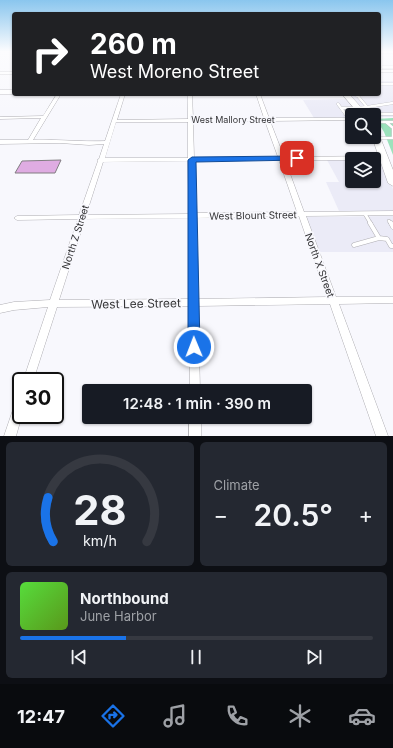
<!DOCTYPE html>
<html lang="en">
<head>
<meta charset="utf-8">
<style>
	:root { --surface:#171b24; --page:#242831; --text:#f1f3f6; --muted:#9ea1a6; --line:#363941; --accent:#1a73e8 }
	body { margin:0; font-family:Inter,sans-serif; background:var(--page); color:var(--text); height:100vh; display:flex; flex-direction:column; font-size:15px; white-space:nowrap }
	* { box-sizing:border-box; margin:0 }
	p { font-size:13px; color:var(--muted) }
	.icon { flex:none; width:22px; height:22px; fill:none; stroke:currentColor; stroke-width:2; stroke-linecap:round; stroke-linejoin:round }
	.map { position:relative; height:436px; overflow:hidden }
	.panel { display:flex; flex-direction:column; gap:6px; padding:6px; background:#0d0f14; flex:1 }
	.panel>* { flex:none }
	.hud { position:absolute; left:12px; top:12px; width:369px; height:84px; border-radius:4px; box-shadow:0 1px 3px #0004; background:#202124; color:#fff; overflow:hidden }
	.tools { position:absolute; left:345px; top:108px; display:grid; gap:8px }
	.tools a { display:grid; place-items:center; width:36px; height:36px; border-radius:4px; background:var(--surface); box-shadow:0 1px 3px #0004; font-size:20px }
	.speed { position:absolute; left:12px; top:372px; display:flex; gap:8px; font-size:20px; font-weight:700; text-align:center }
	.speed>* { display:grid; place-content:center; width:52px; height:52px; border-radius:50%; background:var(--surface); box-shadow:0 1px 3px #0004; line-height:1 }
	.speed .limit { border:2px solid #111; border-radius:6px; background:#fff; color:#111 }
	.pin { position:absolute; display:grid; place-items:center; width:34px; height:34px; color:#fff; margin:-17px; border-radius:8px; box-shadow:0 2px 6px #0006 }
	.me { position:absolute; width:44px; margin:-22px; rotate:359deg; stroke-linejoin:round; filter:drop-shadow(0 0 3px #0008) }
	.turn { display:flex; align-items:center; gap:14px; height:84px; padding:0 12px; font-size:18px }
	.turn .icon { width:52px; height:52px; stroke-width:2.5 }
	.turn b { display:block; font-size:28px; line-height:34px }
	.big { font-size:30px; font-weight:600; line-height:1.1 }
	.panel .widget { flex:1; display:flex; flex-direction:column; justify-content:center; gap:6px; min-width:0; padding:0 14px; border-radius:6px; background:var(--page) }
	.panel .dial { align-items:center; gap:0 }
	.dial svg { height:104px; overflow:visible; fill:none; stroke:var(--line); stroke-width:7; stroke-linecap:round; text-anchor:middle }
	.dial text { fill:var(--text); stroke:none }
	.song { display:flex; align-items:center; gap:12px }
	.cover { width:48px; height:48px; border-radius:6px; background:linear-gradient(135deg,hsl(110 70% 55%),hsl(90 70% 35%)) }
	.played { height:4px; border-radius:2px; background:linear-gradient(90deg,var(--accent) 30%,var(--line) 30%) }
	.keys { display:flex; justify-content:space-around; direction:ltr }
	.heat { display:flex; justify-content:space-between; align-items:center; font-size:22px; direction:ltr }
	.panel .tiles { flex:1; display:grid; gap:6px; grid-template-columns:1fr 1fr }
	.widget:last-child { grid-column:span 2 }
	.trip { position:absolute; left:82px; top:384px; width:230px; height:40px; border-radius:4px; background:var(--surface); box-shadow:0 1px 3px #0004; font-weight:600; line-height:40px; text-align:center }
	.menu { display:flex; height:64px; justify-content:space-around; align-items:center; background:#090b0e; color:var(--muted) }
	.menu .icon { width:28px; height:28px }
	.menu .on { color:var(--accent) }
	.menu b { font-size:18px; color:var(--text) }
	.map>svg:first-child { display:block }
	.built { fill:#ebebf7 }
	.green { fill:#9ce2bc }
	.building { fill:#dface2; stroke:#817d81 }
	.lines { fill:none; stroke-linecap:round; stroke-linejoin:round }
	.service-far3-casing { stroke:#afaeb3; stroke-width:2.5 }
	.service-far2-casing { stroke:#afaeb3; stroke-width:3 }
	.service-far1-casing { stroke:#afaeb3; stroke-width:4 }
	.service-casing { stroke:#afaeb3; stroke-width:5 }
	.minor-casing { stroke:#afaeb3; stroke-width:1 }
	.tertiary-casing { stroke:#afaeb3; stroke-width:1 }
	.secondary-casing { stroke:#afaeb3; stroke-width:1 }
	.service-far3 { stroke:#fff; stroke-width:2 }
	.service-far2 { stroke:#fff; stroke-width:2.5 }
	.service-far1 { stroke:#fff; stroke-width:3 }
	.service { stroke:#fff; stroke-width:4 }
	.minor { fill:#fff; fill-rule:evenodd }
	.tertiary { fill:#fff; fill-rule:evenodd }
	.secondary { fill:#fff; fill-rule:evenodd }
	.route { fill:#1a73e8; stroke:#114b97 }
	.labels { text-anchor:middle; stroke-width:3.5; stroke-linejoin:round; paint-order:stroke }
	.far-street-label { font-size:9px; fill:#353537; stroke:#f8f8fd }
	.street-label { font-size:10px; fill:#353537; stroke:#f8f8fd }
	.near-street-label { font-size:12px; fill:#353537; stroke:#f8f8fd }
</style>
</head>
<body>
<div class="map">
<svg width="393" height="436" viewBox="0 0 393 436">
	<rect width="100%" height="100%" fill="#f8f8fd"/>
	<path class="built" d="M379 80 381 81H393V117H374V115H365L347 94H379Z
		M348 99 361 115H352V117L314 118 303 100Z
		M352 159V181H374V160H381L393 189V211H339L326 182H339L327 160Z
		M393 216V252H319L306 217Z"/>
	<path class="green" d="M393 118V155L384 132 376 119Z"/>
	<path class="building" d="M61 160 55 173H15L22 161Z"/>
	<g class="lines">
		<defs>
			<path id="service-far3" d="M382 67H393
				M379 84H393
				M356 94 357 96"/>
			<path id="service-far2" d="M357 95 367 107 357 108
				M338 104 341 108H358
				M341 108 346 115
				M364 114H393
				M373 114 367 107 393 103
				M374 122H386L393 128V138H377
				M386 122H393"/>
			<path id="service-far1" d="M365 214 371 224
				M389 221 391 224"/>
			<path id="service" d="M391 223 393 227
				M379 238 387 239 391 246H393
				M354 245 379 238 370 223"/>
			<path id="minor" d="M379 51H393V53H379Z
				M379 70H393V72H379Z
				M0 72H14V74H0Z
				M57 94H61L33 140C57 139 81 142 105 141L121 94H125L117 120 188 119V94H192L193 119 264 118 256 94H260L269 118H352V120L270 121 284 157 384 156 387 158 384 160 352 159V160H285L304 212 393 211V215L306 216 336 297H393V303L339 304 388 436H376L330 304 198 306 200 391H190L189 306 57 307 33 381H23L48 307 14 310 0 313V305L14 302 50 300 78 219 17 220 14 218 17 216 79 215 98 161 97 160 99 159 104 144 89 145 60 143 0 144V140H28L41 118 0 119V117L43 116ZM265 121 278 157 194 158 193 122ZM116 122H188V158H105ZM279 160 297 212 195 213 194 161ZM188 161 189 214 86 215 103 162ZM299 216 327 297 198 299 196 218ZM189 218V299L59 300 85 219Z
				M21 397V415H22L16 436H4L17 398Z
				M189 417H201V436H189Z"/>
			<path id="tertiary" d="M0 90H14V94H0Z"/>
			<path id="secondary" d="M342 94H349L368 115H360Z
				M374 130 378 132 393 170V186L388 183 372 137H374Z"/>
		</defs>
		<use href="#service-far3" class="service-far3-casing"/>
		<use href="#service-far2" class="service-far2-casing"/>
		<use href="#service-far1" class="service-far1-casing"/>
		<use href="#service" class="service-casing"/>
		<use href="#minor" class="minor-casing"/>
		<use href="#tertiary" class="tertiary-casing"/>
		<use href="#secondary" class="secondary-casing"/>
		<use href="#service-far3" class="service-far3"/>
		<use href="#service-far2" class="service-far2"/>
		<use href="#service-far1" class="service-far1"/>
		<use href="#service" class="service"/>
		<use href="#minor" class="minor"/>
		<use href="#tertiary" class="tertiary"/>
		<use href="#secondary" class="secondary"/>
	</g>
	<linearGradient id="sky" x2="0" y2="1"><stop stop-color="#8ac6ee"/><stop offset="0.46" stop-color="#fcfcfe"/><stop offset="1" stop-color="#fcfcfe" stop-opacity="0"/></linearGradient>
	<rect width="393" height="112" fill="url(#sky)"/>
	<path class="route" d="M297 156 301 158 299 160 196 162 200 347 198 351 194 353 189 351 188 347V160L192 157Z"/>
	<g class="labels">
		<g class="far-street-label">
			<text x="233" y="123">West Mallory Street</text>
		</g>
		<g class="street-label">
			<text transform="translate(253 215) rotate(-1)" y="4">West Blount Street</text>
			<text transform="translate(75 237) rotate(-72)" y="4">North Z Street</text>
			<text transform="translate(320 265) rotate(70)" y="4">North X Street</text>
		</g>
		<g class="near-street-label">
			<text transform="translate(136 304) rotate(-1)" y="4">West Lee Street</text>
		</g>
	</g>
</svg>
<div class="tools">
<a><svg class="icon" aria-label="search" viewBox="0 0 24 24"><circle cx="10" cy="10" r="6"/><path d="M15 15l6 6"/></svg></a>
<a><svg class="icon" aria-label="layers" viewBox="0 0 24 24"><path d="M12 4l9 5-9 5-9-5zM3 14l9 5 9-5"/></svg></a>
</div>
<div class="speed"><div class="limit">30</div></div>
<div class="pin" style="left:297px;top:158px;background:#d93025"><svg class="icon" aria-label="arrive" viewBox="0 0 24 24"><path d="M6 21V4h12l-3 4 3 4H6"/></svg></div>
<svg class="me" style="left:194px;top:347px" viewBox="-20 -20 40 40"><circle r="17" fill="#1a73e8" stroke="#fff" stroke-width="3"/><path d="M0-11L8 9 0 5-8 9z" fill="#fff"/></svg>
<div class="trip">12:48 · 1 min · 390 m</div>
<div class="hud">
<div class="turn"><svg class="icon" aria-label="right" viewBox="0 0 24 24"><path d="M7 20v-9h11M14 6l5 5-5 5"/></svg><div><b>260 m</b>West Moreno Street</div></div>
</div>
</div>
<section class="panel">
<div class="tiles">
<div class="widget dial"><svg viewBox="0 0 100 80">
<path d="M14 69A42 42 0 1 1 86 69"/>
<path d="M14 69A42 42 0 0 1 10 35" stroke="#1a73e8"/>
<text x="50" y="56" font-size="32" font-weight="700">28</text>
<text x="50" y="72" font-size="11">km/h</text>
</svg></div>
<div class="widget"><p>Climate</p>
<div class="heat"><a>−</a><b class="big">20.5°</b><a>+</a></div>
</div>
<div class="widget">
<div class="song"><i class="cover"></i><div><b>Northbound</b><p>June Harbor</p></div></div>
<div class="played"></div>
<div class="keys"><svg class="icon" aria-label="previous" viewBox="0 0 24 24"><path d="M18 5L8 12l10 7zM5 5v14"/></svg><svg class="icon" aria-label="pause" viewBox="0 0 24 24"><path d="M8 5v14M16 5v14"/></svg><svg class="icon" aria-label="next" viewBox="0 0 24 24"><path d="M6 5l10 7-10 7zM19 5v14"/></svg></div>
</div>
</div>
</section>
<nav class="menu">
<b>12:47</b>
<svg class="icon on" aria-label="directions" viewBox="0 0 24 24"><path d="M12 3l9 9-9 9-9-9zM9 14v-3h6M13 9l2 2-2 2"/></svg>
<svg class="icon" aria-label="music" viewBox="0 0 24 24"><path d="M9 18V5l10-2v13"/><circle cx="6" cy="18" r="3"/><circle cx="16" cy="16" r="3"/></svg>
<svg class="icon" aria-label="phone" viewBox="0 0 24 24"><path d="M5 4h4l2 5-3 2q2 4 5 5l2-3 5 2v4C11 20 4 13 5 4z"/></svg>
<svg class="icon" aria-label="climate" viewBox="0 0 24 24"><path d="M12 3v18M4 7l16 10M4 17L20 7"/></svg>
<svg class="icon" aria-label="car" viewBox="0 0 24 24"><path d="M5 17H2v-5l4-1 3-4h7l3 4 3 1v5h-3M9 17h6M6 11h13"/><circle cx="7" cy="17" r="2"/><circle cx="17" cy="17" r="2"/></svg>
</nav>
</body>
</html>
